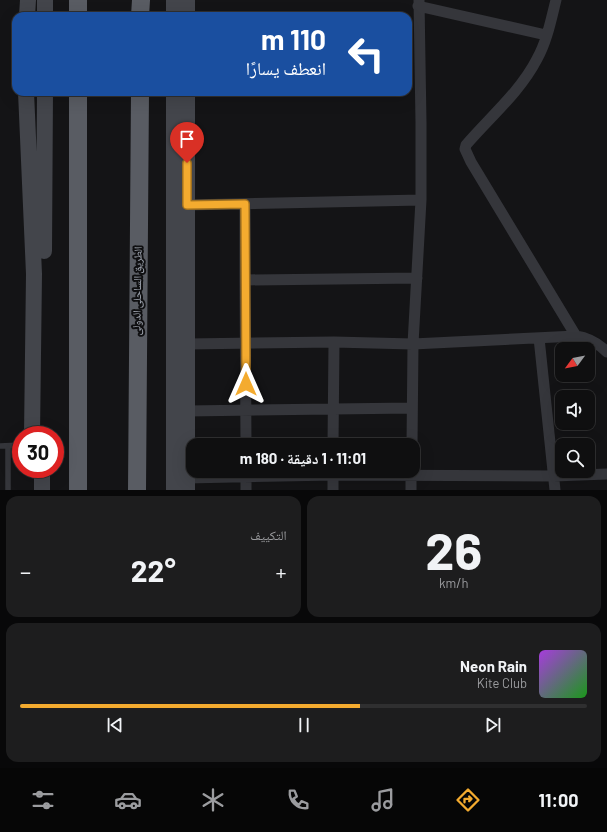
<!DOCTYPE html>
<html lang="ar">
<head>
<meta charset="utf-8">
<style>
	:root { --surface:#0f0f10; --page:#1d1d1e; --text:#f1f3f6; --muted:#9b9c9f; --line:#2f2f30; --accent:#f4ab2f }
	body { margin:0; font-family:Barlow,"Noto Naskh Arabic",sans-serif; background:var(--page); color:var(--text); direction:rtl; height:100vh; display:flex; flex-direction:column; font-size:15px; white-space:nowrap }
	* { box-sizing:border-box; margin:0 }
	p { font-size:13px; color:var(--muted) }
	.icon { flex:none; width:22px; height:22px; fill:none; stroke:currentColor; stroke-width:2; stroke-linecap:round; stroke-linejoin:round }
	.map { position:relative; height:490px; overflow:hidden; direction:ltr }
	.sheet { display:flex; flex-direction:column; gap:6px; padding:6px; background:#080809; flex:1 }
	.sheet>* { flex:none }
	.guide { position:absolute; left:12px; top:12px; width:400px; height:84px; border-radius:12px; box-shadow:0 4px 16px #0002,0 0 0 1px var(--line); direction:rtl; background:#1a4fa0; color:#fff; overflow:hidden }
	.needle { width:26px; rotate:238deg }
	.fabs { position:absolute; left:555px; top:342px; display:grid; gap:8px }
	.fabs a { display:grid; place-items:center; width:40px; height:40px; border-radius:8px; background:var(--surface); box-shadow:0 4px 16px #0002,0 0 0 1px var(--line); font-size:20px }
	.speed { position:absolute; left:12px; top:426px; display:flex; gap:8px; font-size:20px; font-weight:700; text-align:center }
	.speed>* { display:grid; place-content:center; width:52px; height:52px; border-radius:50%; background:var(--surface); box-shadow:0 4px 16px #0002,0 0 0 1px var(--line); line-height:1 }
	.speed .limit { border:6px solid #d22; background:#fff; color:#111 }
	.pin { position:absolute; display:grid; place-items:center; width:34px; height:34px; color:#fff; margin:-41px -17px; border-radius:50% 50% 50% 0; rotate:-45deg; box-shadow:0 0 4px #0007 }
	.pin .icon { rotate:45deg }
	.me { position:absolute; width:44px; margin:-22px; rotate:0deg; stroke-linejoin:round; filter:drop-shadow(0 0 3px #0008) }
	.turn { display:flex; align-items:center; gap:14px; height:84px; padding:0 20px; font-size:18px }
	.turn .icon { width:52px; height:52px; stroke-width:2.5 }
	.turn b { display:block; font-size:28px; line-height:34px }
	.big { font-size:30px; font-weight:700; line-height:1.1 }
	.sheet .tile { flex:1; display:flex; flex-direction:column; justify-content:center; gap:6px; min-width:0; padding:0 14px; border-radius:12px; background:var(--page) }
	.sheet .dial { align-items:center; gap:0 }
	.dial b { font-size:52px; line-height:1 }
	.song { display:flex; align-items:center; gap:12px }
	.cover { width:48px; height:48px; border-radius:6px; background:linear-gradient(135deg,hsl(280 70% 55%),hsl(120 70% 35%)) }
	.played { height:4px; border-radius:2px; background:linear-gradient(90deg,var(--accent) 60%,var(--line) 60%) }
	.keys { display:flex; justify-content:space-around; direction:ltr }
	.heat { display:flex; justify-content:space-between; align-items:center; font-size:22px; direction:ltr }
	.sheet .tiles { flex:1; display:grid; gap:6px; grid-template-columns:1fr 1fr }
	.tile:last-child { grid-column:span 2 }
	.trip { position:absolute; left:186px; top:438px; width:234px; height:40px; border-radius:12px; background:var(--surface); box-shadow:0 4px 16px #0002,0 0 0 1px var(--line); font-weight:700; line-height:40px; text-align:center; direction:rtl }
	.tab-bar { display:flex; height:64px; justify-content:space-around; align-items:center; background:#060606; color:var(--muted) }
	.tab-bar .icon { width:28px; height:28px }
	.tab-bar .on { color:var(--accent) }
	.tab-bar b { font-size:18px; color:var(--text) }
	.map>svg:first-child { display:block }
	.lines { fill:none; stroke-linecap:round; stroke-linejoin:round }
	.service { stroke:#35363b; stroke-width:5.5 }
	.minor { stroke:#35363b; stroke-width:11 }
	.secondary { stroke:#43454b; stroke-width:16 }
	.trunk { stroke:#595c63; stroke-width:18 }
	.route-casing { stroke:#9f6f1f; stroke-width:10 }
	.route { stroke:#f4ab2f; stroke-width:7 }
	.labels { text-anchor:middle; stroke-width:4; stroke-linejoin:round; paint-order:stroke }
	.street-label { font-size:11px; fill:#a6acb7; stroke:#0f0f11 }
</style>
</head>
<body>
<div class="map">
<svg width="607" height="490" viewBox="0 0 607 490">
	<rect width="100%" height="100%" fill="#141416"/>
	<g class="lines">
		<path class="service" d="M0 446 21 445
			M8 490V446"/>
		<path class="minor" d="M556 0C551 20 547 41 537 59 520 92 490 117 466 145L465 149 471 162 576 336
			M418 6 546 35
			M245 204V280
			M187 205 421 200
			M539 338 555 490
			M187 344 334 342 413 344 576 336C589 338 598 343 607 352
			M187 411 412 408
			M246 445 245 280 417 278
			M333 445 334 342
			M412 445 413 344 421 200V123L419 0
			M246 471V490
			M187 478 333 475 554 476 607 474
			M333 490V471
			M411 490V471"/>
		<path class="secondary" d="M27 16 28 0
			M45 16V0
			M174 16V0
			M187 16V0
			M26 92 34 274 32 435
			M44 251 45 92
			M42 490V469
			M174 490V92
			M187 490V92"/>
		<path class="trunk" d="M78 0V16
			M140 16 141 0
			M78 490V92
			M137 490 140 92"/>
	</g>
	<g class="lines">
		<defs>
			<path id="route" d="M187 163V205L245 204 246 384"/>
		</defs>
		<use href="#route" class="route-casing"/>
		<use href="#route" class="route"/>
	</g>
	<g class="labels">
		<g class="street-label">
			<text transform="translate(137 291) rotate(-89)" y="4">الطريق الساحلى الدولى</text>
		</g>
	</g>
</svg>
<div class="fabs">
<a><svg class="needle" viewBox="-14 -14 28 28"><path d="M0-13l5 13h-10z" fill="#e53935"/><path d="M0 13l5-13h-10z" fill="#9b9c9f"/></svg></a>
<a><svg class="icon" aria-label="sound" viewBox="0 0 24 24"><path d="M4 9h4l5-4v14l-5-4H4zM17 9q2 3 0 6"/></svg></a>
<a><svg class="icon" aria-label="search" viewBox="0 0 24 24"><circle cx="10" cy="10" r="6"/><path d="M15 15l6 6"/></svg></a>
</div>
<div class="speed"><div class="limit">30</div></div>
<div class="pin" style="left:187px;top:163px;background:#d93025"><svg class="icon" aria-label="arrive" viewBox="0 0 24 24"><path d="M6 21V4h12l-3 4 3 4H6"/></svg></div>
<svg class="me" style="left:246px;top:384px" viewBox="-20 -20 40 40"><path d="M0-17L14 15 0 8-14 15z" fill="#f4ab2f" stroke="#fff" stroke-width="4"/></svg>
<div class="trip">11:01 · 1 دقيقة · 180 m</div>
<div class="guide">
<div class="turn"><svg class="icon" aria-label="left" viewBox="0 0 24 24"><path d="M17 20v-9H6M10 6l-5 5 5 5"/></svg><div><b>110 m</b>انعطف يسارًا</div></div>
</div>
</div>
<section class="sheet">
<div class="tiles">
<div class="tile dial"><b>26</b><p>km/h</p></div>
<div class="tile"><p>التكييف</p>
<div class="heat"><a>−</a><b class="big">22°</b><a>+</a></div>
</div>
<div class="tile">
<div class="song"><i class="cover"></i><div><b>Neon Rain</b><p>Kite Club</p></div></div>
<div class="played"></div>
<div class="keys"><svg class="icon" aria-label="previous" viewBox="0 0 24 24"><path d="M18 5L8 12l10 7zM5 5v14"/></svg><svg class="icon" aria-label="pause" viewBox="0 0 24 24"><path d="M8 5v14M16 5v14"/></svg><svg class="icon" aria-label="next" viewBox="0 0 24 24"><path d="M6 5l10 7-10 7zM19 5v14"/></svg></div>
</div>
</div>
</section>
<nav class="tab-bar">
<b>11:00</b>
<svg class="icon on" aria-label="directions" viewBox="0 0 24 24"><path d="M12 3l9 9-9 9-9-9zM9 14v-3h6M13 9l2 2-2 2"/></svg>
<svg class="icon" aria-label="music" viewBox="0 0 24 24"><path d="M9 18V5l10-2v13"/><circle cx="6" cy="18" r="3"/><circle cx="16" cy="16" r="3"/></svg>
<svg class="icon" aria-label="phone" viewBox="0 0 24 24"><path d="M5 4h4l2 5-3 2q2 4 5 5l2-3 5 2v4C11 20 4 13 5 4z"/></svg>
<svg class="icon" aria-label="climate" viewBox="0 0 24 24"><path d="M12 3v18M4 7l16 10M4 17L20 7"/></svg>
<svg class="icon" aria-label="car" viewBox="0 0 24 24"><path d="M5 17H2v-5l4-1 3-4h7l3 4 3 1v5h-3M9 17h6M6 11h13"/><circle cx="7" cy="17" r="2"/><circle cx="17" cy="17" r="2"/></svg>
<svg class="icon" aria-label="filters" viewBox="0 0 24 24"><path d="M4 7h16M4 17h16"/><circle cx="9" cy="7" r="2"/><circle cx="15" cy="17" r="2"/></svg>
</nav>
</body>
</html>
